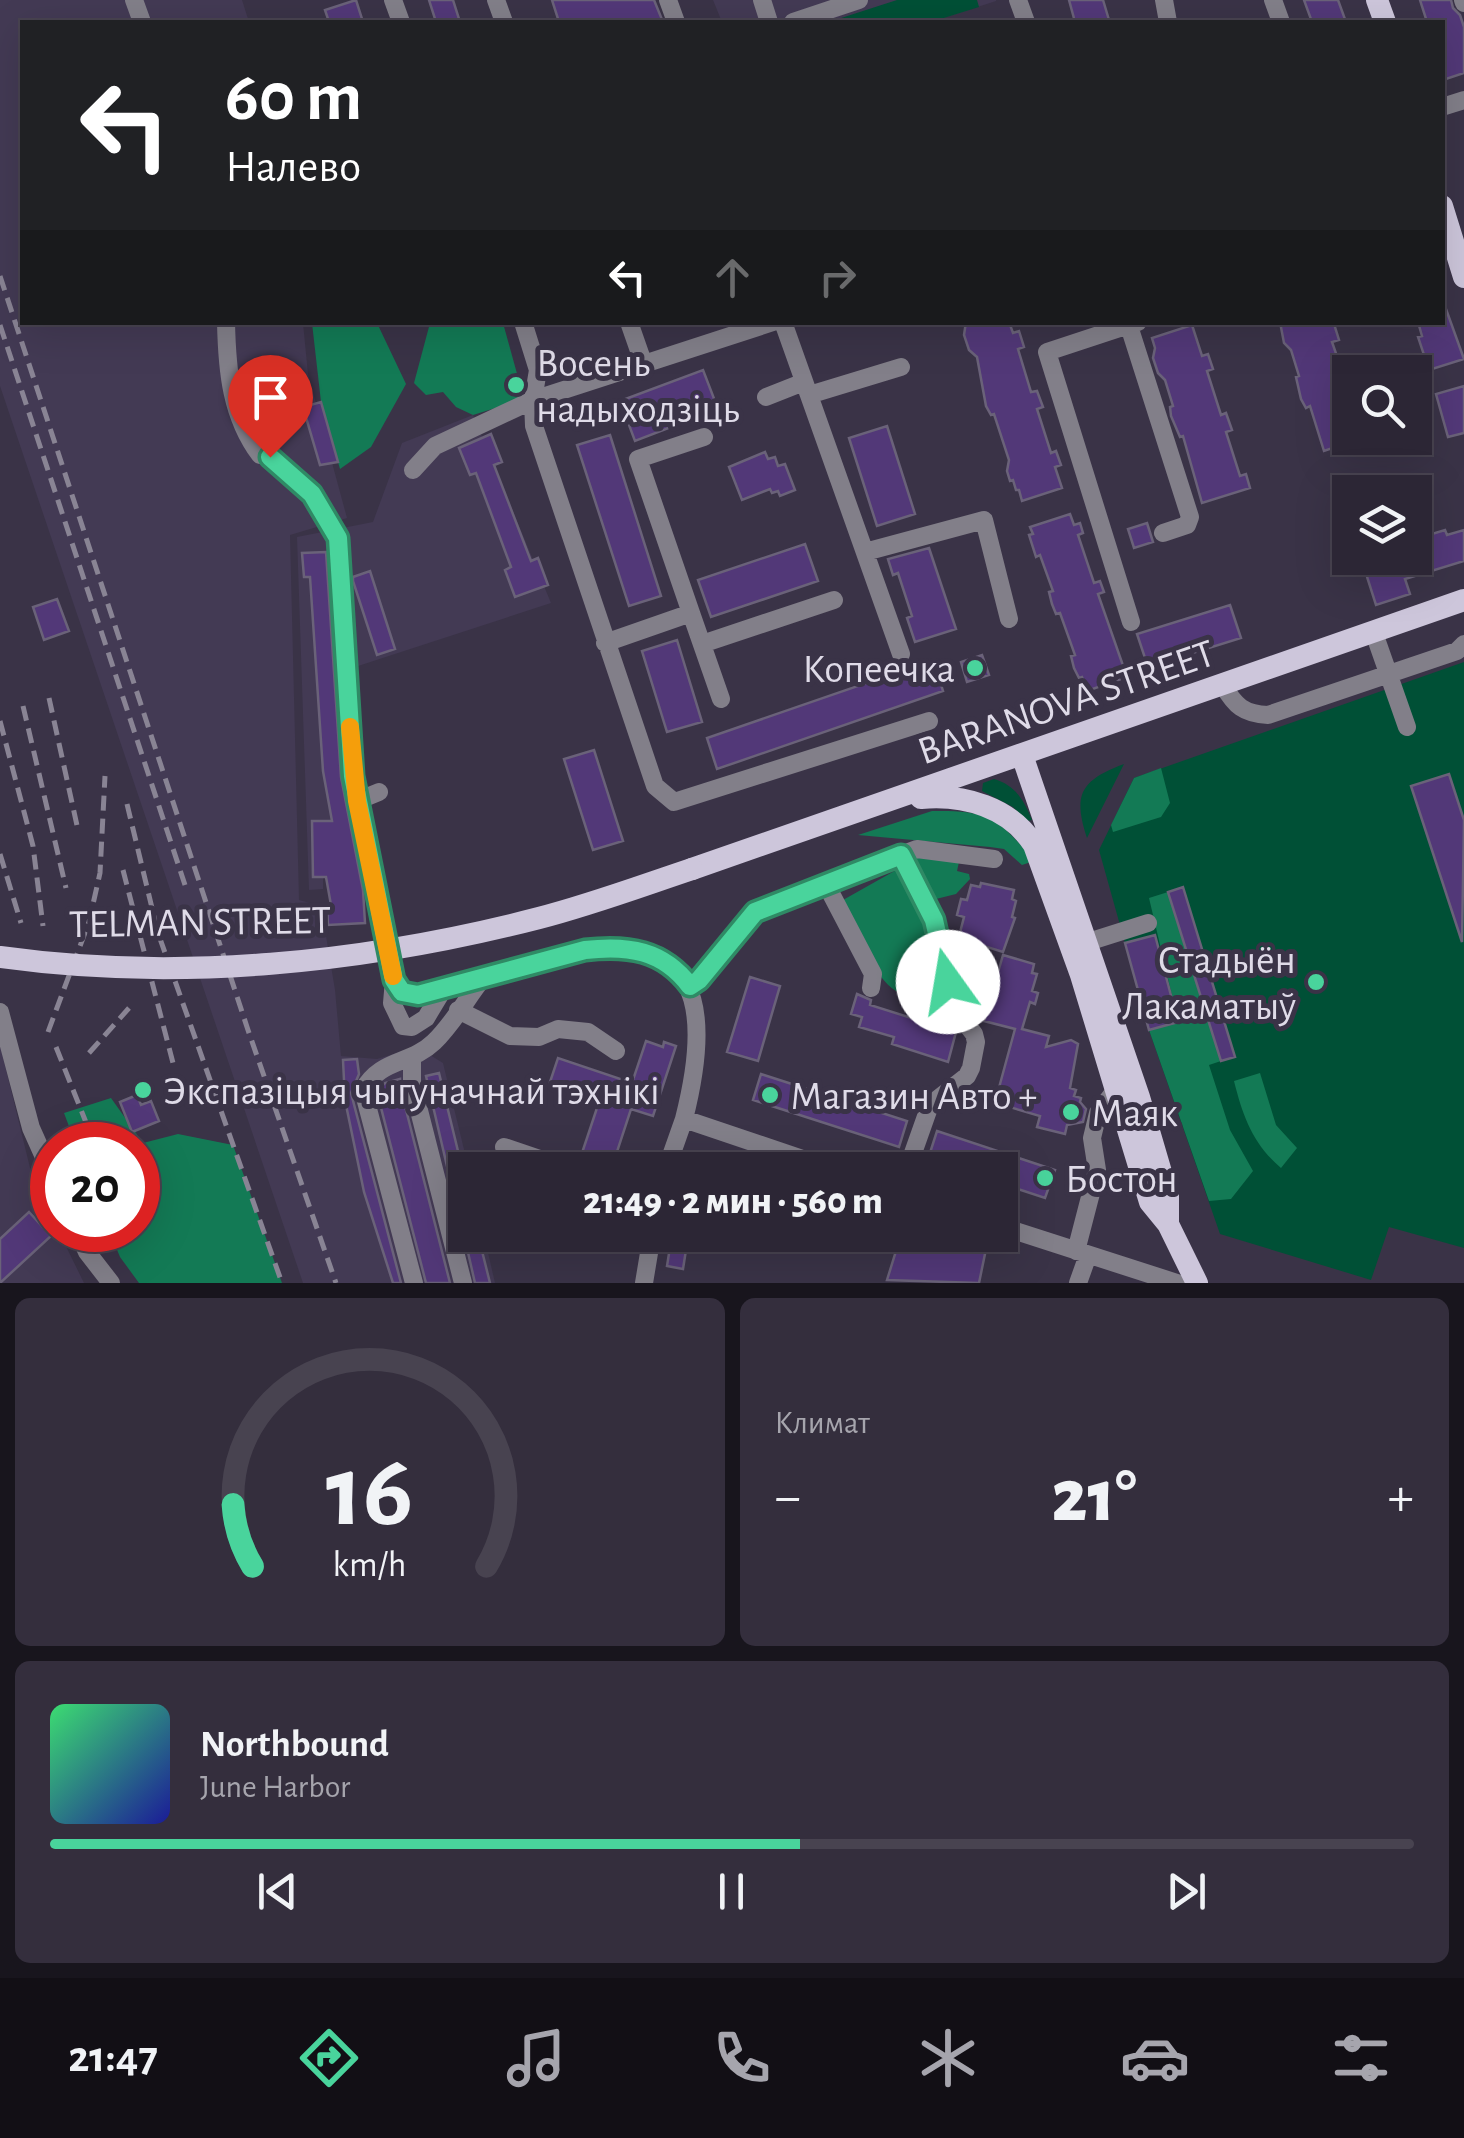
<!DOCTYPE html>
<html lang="ru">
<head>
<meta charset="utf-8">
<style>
	:root { --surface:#2c2635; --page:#342e3d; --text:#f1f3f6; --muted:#a6a5ad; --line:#484350; --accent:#49d49c }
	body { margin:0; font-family:"Alegreya Sans",sans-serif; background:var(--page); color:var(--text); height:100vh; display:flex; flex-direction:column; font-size:38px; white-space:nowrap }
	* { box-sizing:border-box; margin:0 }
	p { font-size:32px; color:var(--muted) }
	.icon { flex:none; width:55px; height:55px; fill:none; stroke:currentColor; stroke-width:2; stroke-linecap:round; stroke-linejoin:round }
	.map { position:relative; height:1283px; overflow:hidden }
	.panel { display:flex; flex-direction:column; gap:15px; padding:15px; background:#18151d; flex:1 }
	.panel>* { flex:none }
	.hud { position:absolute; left:20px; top:20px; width:1425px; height:305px; border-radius:0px; box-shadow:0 10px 40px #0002,0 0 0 2px var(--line); background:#202124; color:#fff; overflow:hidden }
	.controls { position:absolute; left:1332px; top:355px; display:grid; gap:20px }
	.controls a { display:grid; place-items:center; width:100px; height:100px; border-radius:0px; background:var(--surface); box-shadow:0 10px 40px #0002,0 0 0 2px var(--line); font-size:50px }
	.speed { position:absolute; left:30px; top:1122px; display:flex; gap:20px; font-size:50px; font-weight:700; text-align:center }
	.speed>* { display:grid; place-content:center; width:130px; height:130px; border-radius:50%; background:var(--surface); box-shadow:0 10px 40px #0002,0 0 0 2px var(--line); line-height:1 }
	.speed .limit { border:15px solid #d22; background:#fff; color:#111 }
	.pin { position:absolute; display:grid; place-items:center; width:85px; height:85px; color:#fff; margin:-102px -42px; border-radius:50% 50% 50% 0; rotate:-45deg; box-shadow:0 0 10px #0007 }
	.pin .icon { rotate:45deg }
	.me { position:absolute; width:110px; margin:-55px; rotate:347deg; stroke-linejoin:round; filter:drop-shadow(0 0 8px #0008) }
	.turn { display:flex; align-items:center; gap:35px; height:210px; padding:0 40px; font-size:45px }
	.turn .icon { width:130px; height:130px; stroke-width:2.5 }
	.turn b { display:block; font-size:70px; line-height:85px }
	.lanes { display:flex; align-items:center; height:95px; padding:0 40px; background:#0003; justify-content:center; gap:50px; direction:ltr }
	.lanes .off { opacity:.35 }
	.big { font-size:75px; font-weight:800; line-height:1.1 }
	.panel .tile { flex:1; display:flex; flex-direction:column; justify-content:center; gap:15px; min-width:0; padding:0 35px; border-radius:15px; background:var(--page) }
	.panel .dial { align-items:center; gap:0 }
	.dial svg { height:260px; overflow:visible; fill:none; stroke:var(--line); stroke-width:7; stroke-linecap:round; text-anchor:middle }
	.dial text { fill:var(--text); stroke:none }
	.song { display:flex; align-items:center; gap:30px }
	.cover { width:120px; height:120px; border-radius:15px; background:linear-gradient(135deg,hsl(140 70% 55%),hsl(240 70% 35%)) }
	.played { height:10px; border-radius:5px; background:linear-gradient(90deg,var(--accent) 55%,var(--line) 55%) }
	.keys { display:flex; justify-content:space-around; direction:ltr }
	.heat { display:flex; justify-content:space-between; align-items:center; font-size:55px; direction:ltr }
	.panel .tiles { flex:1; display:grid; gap:15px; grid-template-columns:1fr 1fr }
	.tile:last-child { grid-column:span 2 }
	.trip { position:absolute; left:448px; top:1152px; width:570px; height:100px; border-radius:0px; background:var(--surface); box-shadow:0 10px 40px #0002,0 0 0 2px var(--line); font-weight:800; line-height:100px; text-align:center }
	.tab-bar { display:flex; height:160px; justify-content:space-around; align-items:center; background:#120f15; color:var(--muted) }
	.tab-bar .icon { width:70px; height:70px }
	.tab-bar .selected { color:var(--accent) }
	.tab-bar b { font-size:45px; color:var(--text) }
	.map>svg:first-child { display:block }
	.built { fill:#433a54 }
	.green { fill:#005036 }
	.forest { fill:#137a55 }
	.building { fill:#523878; stroke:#6a6279; stroke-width:2.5 }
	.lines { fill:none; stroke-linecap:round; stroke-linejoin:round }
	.minor { stroke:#827f89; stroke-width:18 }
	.major { stroke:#cdc6db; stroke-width:22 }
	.rail { stroke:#898494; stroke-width:5; stroke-dasharray:15 8; stroke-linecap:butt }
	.major-bridge { stroke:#cdc6db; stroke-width:22 }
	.route-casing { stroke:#2f8a65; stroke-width:25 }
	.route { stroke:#49d49c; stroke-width:18 }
	.slow { stroke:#f59e0b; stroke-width:18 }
	.poi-dot { fill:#49d49c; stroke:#3a3347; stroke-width:4 }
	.labels { text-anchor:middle; stroke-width:10; stroke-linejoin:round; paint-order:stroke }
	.poi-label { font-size:40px; fill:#dfdbe8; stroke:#3a3347; text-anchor:start }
	.street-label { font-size:40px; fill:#dfdbe8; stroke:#3a3347 }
</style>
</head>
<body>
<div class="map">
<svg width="1464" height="1283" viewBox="0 0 1464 1283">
	<rect width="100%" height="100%" fill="#3a3347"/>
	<path class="built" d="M0 0H242L249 22H22V322L303 323 308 374 347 518 290 535 299 900 321 906 335 990 341 1056 377 1059 417 1047 443 1063 469 1170H465V1235H484L495 1283H303L0 386Z
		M713 0H996V1L931 22H722Z
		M473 415 551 603 355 667 341 666 362 866H331L323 877V889L309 890 297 537 373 522 402 443Z
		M0 1045 33 1180 52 1219V1230H58L84 1283H0Z"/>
	<path class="green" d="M897 0H977L979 7 931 22 835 20Z
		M1464 662V1248L1389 1227 1371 1280 1220 1234 1149 1030 1178 1021 1155 936 1125 943 1099 850 1134 778Z
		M1124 764 1087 838C1072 793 1082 780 1124 764Z
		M994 779C1015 785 1024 800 1032 820L1027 821 1013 807 982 791 983 783Z"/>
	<path class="forest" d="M312 323H377L406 384 371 447 340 469 321 402Z
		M430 323H503L524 399 473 415 456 407 443 392 426 395 414 383Z
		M1161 768 1170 803 1161 817 1113 832 1111 825 1134 778Z
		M932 811C989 810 999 818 1034 861L1022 865 1004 849 990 847 858 835Z
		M917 855 959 862 957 871 969 874 970 879 956 894 932 900 913 862Z
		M898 869 903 871 926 918 940 991 937 993C926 993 906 997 896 991 873 978 854 924 843 900Z
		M1168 892 1221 1061 1209 1065 1230 1130 1253 1171 1231 1199 1209 1201 1149 1030 1178 1021 1149 898Z
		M1260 1073 1276 1125 1297 1148 1281 1168C1253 1144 1243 1117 1234 1081Z
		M111 1098 143 1143 178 1134 233 1145 282 1283H139L120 1257 109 1230H138V1145H76L64 1113Z"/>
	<path class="building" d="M356 0 363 22H329L325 10Z
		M429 0H453L460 22H436Z
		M552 0H654L663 22H559Z
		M1069 0H1103L1109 20 1075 22Z
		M1304 0H1338L1346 22H1312Z
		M1420 0H1451L1453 8 1460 15 1464 27V73L1446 79 1442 69V22H1427Z
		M1442 298 1464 359 1429 370 1418 337 1422 336 1418 322H1442Z
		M966 322H1009L1013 333 1019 331 1024 347 1018 349 1031 392 1037 391 1043 407 1037 409 1051 453 1056 451 1061 465 1055 467 1062 488 1022 501 1019 490H1016L1013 480 1010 481 1007 471 1009 460 994 414 991 415 986 406 977 357 969 350 964 335Z
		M1280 322 1334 324 1339 340 1332 342 1347 385 1350 384V442L1324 451 1310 406 1306 408 1301 399 1296 377 1299 376 1291 350 1284 343Z
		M1192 325 1202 356 1208 354 1213 369 1207 371 1221 415 1226 413 1232 430 1226 432 1240 476 1246 474 1250 488 1202 503 1183 436 1180 437 1171 416 1170 407 1173 406 1165 380 1158 373 1153 358 1155 348 1152 338Z
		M703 370 718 409 635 441 620 401Z
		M1464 386V433L1448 437 1436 394Z
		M321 402 338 462 320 465 303 407Z
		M887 426 915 514 877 526 849 438Z
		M491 434 502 462 494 465 531 561 538 558 548 585 515 597 505 570 511 567 476 473 470 475 459 448Z
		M610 435 661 596 629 606 577 445Z
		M765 452 768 459 775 457 778 466 785 464 795 490 780 496 778 491 772 493 770 489 742 500 729 467Z
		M1070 514 1074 525 1080 523 1083 533 1078 535 1094 583 1100 581 1104 592 1098 594 1127 677 1087 691 1082 677 1079 678 1074 668 1071 656 1075 655 1060 613 1056 614 1052 604 1049 592 1053 591 1040 555 1036 557 1029 535 1033 534 1030 527Z
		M1147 523 1153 542 1134 548 1128 529Z
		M1445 530 1447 535 1464 530V561L1405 579 1410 594 1376 605 1361 558H1421L1415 539Z
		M805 544 818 581 711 617 698 580Z
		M929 548 956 629 915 642 907 618 912 616 898 573 893 575 888 559Z
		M326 552 341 777 363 890 365 923 328 925 327 905H331L326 877H313L312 821H332L323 771 310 577H304L302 553Z
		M370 571 395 649 377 655 353 581V577Z
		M57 599 69 631 44 640 33 607Z
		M1230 605 1241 638 1148 667 1137 634Z
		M677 640 702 722 667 732 642 651Z
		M982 655 989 675 967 682 961 662Z
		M933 660 943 691 717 769 707 738Z
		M594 750 623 841 593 850 564 759Z
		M1449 774 1464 820 1462 942 1411 786Z
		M981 883 1014 890 1012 899 1016 901 1012 917 1015 918 1003 952 984 946 982 955 956 948 964 917 957 915 961 899 967 900 971 885 980 887Z
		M1183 887 1235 1057 1221 1061 1168 892Z
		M1155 935 1178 1022 1149 1030 1125 943Z
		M1003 955 1034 964 1032 973 1037 974 1032 991 1038 993 1035 1004 1030 1002 1022 1029 1049 1036 1046 1047 1071 1040 1078 1044 1070 1088 1076 1090 1074 1096 1081 1098 1080 1102 1086 1109 1083 1122 1067 1125 1065 1134 1037 1127 1040 1116 1006 1106 1008 1098 997 1095 1015 1029 984 1021Z
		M750 977 780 986 758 1061 727 1052Z
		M857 994 871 1000 870 1005 956 1032 948 1062 892 1044 894 1037 859 1027 862 1017 851 1014Z
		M646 1041 663 1047 664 1042 676 1046 653 1116 631 1109 614 1161 597 1155 596 1161 581 1156 599 1102 549 1085 558 1058 632 1083Z
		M357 1059 359 1074 351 1093 401 1283H393L364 1192 345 1100 343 1060Z
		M439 1073 465 1180V1221L460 1222 426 1076Z
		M761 1074 907 1121 899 1147 753 1100Z
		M400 1079V1086L450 1283H426L377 1092 385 1083Z
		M137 1095 141 1105 151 1101 159 1121 132 1132 120 1102Z
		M937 1131 1055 1170 1045 1198 1000 1183V1170H961L928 1159Z
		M29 1212 51 1236 0 1283V1239Z
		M464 1235H478L490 1283H475Z
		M901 1235H942L986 1249 979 1283 887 1280Z
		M670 1247 686 1250 683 1269 667 1266Z"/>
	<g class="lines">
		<path class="minor" d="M134 0 142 22
			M393 0 401 22
			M496 0 504 22
			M668 0 676 22
			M762 0 769 22
			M1018 0 1026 22
			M1164 0 1168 22
			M1273 0 1281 22
			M1463 0 1464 3
			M793 22 859 0
			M1442 107 1464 100
			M226 322C227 371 231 416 260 455L271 457 313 494 338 538 353 776 394 980 402 992 418 995C560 957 747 871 684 1119L835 1170
			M523 322 538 370 533 400 534 426 655 786 674 802 929 721
			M629 322 644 365
			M783 322 901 654
			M1129 326 1190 517 1187 525 1163 533
			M809 395 901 367
			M766 397 804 382
			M413 470 435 446 533 400 773 322
			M865 552 984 520 1009 619
			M691 613 638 459 704 437
			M1131 622 1047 352 1138 322
			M1374 633 1407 727
			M605 643 691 613 721 699
			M702 644 834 600
			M1223 685C1235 706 1244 714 1268 715L1457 651 1464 644
			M357 801 379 792
			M901 855 917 849 994 859
			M827 886 873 974 871 988
			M1088 942 1148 923
			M394 980 392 1003 403 1026 412 1027 426 1018 444 988
			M690 986 699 980 755 911 901 855 934 920 952 1005
			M458 1010 510 1036 539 1037 558 1029 588 1032 616 1051
			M0 1012 31 1128 52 1175
			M412 1057V1083L463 1283
			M504 1147 572 1170
			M666 1170 684 1119
			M907 1170 930 1105 967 1076 971 1068 976 1042 974 1034 952 1005 929 1004 909 999
			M1000 1226 1177 1283
			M77 1230 87 1252 111 1283
			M1076 1251 1097 1170 1092 1138 1098 1113 1117 1088
			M414 1283 363 1090C381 1058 410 1065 434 1042 453 1024 467 998 483 978
			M644 1283 652 1235
			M1078 1283 1088 1255"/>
		<path class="major" d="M1377 0 1385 22
			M1442 206 1464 277
			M1022 755 1139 1097 1168 1196V1224
			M921 798C964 794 1010 807 1034 845L1081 975 1150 1202 1168 1224 1197 1283
			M692 869 1464 600"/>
		<path class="rail" d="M0 276 248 1030 336 1283
			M0 325 185 885
			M49 698 78 830
			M23 706 66 888
			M0 721 33 846 43 926
			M127 804 158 933 282 1283
			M0 854 21 923
			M123 870 173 1063
			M48 1032 89 922 100 873 105 776
			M56 1047 95 1145
			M89 1053 129 1008"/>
		<path class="major-bridge" d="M0 957C178 982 365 963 539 918 590 905 641 886 692 869"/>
	</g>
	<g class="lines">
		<defs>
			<path id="route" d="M270 457 312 494 338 538 353 776 394 980 402 992 418 995 585 950C628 945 663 950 690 986L699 980 755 912 901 855 934 920 948 982"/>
		</defs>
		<use href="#route" class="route-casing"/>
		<use href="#route" class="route"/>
		<path class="slow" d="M350 727 357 801 393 976"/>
	</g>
	<g class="poi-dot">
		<circle cx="516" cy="385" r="10"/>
		<circle cx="975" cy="668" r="10"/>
		<circle cx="1316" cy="982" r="10"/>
		<circle cx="143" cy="1090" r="10"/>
		<circle cx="770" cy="1095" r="10"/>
		<circle cx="1071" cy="1112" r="10"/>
		<circle cx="1045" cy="1178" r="10"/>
	</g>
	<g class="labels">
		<g class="poi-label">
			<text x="536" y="376">Восень<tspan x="536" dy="46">надыходзіць</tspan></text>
			<text x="955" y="682" text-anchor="end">Копеечка</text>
			<text x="1296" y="973" text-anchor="end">Стадыён<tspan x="1296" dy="46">Лакаматыў</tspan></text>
			<text x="163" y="1104">Экспазіцыя чыгуначнай тэхнікі</text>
			<text x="790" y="1109">Магазин Авто +</text>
			<text x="1091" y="1126">Маяк</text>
			<text x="1065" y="1192">Бостон</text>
		</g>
		<g class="street-label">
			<text transform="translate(1066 701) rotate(-19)" y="14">BARANOVA STREET</text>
			<text transform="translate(200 921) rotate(-1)" y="14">TELMAN STREET</text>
		</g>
	</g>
</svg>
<div class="controls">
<a><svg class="icon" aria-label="search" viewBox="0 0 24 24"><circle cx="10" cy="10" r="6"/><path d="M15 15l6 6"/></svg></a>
<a><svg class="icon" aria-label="layers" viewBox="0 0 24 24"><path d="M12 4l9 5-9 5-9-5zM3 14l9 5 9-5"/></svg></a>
</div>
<div class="speed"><div class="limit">20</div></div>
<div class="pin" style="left:270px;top:457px;background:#d93025"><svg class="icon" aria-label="arrive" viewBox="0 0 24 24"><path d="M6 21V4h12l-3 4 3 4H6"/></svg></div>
<svg class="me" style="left:948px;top:982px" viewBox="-20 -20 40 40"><circle r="19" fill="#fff"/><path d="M0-13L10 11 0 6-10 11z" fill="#49d49c"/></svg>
<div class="trip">21:49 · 2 мин · 560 m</div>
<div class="hud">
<div class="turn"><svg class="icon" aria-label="left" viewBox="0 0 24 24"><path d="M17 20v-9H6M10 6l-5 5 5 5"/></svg><div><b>60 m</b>Налево</div></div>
<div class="lanes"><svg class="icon" aria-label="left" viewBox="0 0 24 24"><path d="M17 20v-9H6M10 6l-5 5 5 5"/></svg><svg class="icon off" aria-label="ahead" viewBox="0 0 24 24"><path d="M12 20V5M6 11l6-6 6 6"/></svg><svg class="icon off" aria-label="right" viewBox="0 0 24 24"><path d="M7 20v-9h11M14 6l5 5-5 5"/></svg></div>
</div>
</div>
<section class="panel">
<div class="tiles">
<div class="tile dial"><svg viewBox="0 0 100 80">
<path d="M14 69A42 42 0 1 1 86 69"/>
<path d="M14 69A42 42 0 0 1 8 50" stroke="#49d49c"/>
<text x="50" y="56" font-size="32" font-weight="700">16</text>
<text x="50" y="72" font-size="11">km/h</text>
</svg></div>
<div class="tile"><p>Климат</p>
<div class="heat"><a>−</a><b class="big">21°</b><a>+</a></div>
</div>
<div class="tile">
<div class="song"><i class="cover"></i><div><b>Northbound</b><p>June Harbor</p></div></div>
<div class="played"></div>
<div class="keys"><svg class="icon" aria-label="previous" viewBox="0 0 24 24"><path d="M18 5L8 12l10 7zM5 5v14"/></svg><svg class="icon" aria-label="pause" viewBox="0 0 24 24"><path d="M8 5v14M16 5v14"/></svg><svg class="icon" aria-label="next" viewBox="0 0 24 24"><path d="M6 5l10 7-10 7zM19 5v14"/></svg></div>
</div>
</div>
</section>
<nav class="tab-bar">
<b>21:47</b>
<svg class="icon selected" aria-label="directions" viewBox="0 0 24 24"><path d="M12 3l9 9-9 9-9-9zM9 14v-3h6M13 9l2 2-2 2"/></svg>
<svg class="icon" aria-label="music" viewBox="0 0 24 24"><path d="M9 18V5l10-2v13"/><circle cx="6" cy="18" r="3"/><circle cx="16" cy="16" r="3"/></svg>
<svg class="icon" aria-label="phone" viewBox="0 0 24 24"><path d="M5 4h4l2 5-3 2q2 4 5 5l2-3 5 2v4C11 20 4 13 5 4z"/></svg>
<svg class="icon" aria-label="climate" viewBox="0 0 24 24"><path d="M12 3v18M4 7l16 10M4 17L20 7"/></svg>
<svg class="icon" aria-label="car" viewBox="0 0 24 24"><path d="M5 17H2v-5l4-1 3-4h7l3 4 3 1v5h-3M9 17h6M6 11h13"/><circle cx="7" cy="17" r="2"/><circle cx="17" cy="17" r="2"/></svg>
<svg class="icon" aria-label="filters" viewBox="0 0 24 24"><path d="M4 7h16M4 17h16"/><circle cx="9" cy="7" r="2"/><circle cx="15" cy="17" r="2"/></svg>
</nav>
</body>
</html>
